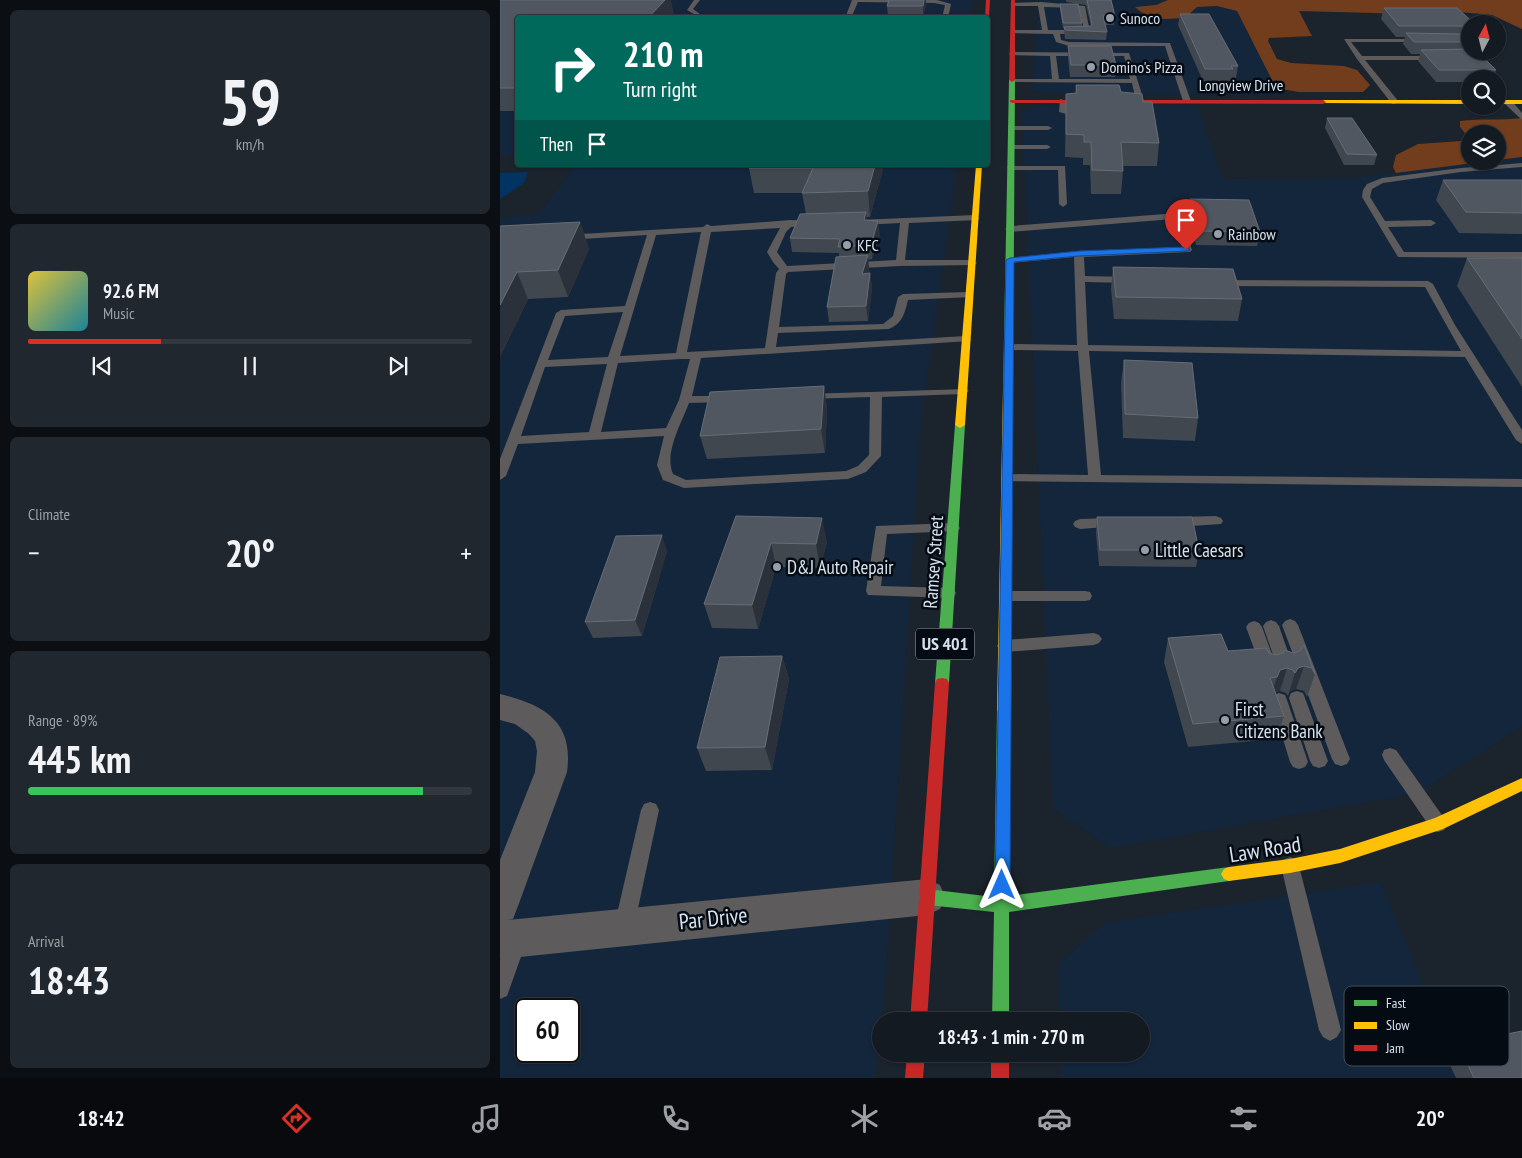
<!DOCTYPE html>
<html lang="en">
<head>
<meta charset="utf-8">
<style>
	:root { --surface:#141a21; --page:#21272e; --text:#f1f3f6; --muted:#9da1a5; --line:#33383f; --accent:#d93025 }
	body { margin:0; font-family:"PT Sans Narrow",sans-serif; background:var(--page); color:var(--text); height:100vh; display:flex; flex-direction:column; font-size:19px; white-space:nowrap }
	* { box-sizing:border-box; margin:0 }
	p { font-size:16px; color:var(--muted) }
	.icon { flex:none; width:28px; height:28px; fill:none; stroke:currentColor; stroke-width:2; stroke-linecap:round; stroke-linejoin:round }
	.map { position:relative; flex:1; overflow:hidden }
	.details { display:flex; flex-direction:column; gap:10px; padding:10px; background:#0b0e12; width:500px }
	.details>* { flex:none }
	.top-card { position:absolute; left:15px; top:15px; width:475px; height:152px; border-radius:5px; box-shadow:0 1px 4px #0004,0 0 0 1px var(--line); background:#00695c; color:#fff; overflow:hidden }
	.needle { width:32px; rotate:7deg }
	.buttons { position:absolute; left:961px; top:15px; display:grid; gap:10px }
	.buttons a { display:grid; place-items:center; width:45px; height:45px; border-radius:50%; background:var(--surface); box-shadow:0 1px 4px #0004,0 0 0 1px var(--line); font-size:25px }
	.speed { position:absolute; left:15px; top:998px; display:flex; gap:10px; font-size:25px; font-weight:700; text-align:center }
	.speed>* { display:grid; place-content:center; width:65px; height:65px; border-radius:50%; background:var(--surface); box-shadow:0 1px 4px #0004,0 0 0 1px var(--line); line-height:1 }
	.speed .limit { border:2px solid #111; border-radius:8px; background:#fff; color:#111 }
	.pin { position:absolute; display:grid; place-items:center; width:42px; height:42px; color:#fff; margin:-51px -21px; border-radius:50% 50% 50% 0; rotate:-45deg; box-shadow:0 0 5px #0007 }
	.pin .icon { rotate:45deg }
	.me { position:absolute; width:55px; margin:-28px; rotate:0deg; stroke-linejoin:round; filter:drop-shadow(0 0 4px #0008) }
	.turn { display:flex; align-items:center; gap:18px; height:105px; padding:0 25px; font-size:22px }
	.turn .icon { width:65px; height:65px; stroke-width:2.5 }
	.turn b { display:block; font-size:35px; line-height:42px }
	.then { display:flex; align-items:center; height:48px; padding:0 25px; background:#0003; gap:10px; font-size:19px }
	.big { font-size:38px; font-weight:600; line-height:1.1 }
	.details .card { flex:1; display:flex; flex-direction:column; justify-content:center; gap:8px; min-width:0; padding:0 18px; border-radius:8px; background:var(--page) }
	.details .dial { align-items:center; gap:0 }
	.dial b { font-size:65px; line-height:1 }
	.song { display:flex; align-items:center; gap:15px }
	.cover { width:60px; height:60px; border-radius:8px; background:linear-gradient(135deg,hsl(50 70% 55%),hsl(190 70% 35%)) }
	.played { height:5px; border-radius:2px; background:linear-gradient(90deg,var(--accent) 30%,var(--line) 30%) }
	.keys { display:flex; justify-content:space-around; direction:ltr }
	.heat { display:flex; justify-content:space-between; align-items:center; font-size:28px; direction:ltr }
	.charge { height:8px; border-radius:4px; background:linear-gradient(90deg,#34c759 89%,var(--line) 0) }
	.trip { position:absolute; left:372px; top:1012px; width:278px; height:50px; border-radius:25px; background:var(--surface); box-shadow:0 1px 4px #0004,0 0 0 1px var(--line); font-weight:600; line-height:50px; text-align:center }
	.tabs { display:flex; height:80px; justify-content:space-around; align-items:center; background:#080a0d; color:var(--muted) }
	.tabs .icon { width:35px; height:35px }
	.tabs .active { color:var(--accent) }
	.tabs b { font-size:22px; color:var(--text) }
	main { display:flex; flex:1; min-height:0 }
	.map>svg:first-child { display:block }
	.built { fill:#14263c; fill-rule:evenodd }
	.forest { fill:#723d1c }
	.water { fill:#033362 }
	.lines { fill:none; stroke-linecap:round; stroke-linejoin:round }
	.lane { fill:#5d5b5b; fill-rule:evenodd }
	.street { fill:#5d5b5b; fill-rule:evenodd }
	.fast { fill:#4caf50; fill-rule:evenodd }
	.slow { fill:#ffc107; fill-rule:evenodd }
	.jam { fill:#c62828; fill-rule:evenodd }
	.wall { fill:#40474f }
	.shaded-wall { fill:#2b313a }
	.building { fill:#515760; stroke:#666d76 }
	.route { fill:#1a73e8; stroke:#114b97 }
	.poi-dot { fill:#959faa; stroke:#050b13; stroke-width:2 }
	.labels { text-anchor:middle; stroke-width:5; stroke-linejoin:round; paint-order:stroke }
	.far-poi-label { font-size:16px; fill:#d7e2ee; stroke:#050b13; text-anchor:start }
	.far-street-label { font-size:16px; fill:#d7e2ee; stroke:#050b13 }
	.shield { fill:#050b13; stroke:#98a2ac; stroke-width:1 }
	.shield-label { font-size:18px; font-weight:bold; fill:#d7e2ee }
	.poi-label { font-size:19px; fill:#d7e2ee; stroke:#050b13; text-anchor:start }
	.street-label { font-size:19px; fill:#d7e2ee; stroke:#050b13 }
	.near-street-label { font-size:22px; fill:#d7e2ee; stroke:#050b13 }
	.key { fill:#050b13; stroke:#444c55; stroke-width:1 }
	.key-label { font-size:14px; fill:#d7e2ee }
</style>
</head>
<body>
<main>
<section class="details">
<div class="card dial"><b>59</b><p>km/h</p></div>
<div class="card">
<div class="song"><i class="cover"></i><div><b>92.6 FM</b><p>Music</p></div></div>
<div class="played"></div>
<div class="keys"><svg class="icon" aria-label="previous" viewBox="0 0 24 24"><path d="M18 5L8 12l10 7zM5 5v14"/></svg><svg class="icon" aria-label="pause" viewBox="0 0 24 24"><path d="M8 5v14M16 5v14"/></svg><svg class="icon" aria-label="next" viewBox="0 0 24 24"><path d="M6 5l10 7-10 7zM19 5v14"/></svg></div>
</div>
<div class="card"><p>Climate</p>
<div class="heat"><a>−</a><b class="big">20°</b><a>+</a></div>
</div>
<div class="card"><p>Range · 89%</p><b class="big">445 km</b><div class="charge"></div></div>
<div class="card"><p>Arrival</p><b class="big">18:43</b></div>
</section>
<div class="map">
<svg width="1022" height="1078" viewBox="0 0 1022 1078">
	<rect width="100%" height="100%" fill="#1b232c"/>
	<path class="built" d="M0 0H473L471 18H18L17 155H0Z
		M539 0H668L656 5H645L691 14 697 7 717 6 737 11 776 88 777 95 550 94 532 90Z
		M542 105 698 106 723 179 852 178 1022 157V726L918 793 611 848 553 809 522 112Z
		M76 165H457L421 419 386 976 375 1078H0V218L38 215ZM26 1009H69V1051H26Z
		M881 882 962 1078H561L560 1054H641V1021H559L558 965 604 923Z"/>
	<path class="forest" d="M668 0H1022V29L992 15 916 8 903 9 909 14 799 11 812 36 769 38 768 41 777 59 791 63 844 66 857 70 870 85 863 92H799L776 88 737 11 717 6 697 7 685 18C663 19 651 22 635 7L656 5Z
		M1022 118V157L998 160V134H970V161H989L896 173 893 167 896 155 918 144 961 141 968 137 960 127V121C981 118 1001 121 1022 118Z"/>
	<path class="water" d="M28 172 24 183 0 199V173Z"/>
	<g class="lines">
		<path class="lane" d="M194 0H200L193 9 200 14 197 18H191L194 14 187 10Z
			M352 0H437L451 4 448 18H442L445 5 434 3 358 2 351 18H345Z
			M541 2 585 6 590 33 560 34 561 40 569 42 670 43 691 101 687 103 683 101 665 46H569L556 42 553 34 510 33 512 30H542L538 6H513L511 3ZM544 7 579 8 584 30H548Z
			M844 39H922L924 40V42H851L862 56H938L941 58 938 60H865L899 102 895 104H892L857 59Z
			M512 52 629 53 644 101 640 103 636 101 632 83 510 82V80L512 79H552L550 56 510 55 509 54ZM556 56H624L630 79H559Z
			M560 99 567 101 566 114 559 112Z
			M1005 100H1011L1022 113V120L1005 104Z
			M508 126H548L552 128 548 130H508Z
			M508 145H547L551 147 547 149H508Z
			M1022 163V167L961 172 883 183 872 189 870 197 885 221 931 220 936 223 931 226 888 227 904 252H1022V258L898 257 862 197 863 190 867 184 882 178 961 168Z
			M508 166H565L567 204 563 207 559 204 558 170H511L507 168Z
			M678 213 682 216 692 250 690 252 584 257 585 276 629 277 634 280 629 283 585 282 588 345 961 351 925 287 718 286 713 283 718 280 928 281 933 284 955 325 1022 430V444L1016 440 965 357 589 351 601 475 1022 479V487L502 481 501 478 502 475 507 474 588 475 578 351 509 350 504 347 509 344 577 345 574 257 510 263 505 260 507 258 579 251 682 247 674 219 510 232 505 229 510 226Z
			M475 215 479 218 478 220 409 223 405 260H472L477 263 475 265 400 266 288 272 286 274 279 327 383 324 393 316 398 297 403 294 468 292 472 293V297L408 300C405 313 402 324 389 329L278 333 276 347 466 336 471 339 470 341 201 358 192 396H227L233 399 227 402 189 403C181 424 164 453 173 474L186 480 346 471 358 466 369 455 370 397 308 399 304 398 302 396 304 394 467 389 469 391 463 394 382 397 381 456 366 472 348 479 184 488 163 480 157 465 164 436 18 444 6 476 0 480V459L56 313 61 310 125 306 147 235 66 240 63 239V235L203 227 207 224 211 226 290 220 317 221V225L291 227 286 232 277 252 287 266 396 260 400 223 361 225 358 224V220ZM280 228 267 252 273 262 279 269 276 273 265 348 187 352 211 232ZM201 232 176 353 120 356 156 235ZM123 312 108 357 48 360 65 316ZM181 359H190L179 400 166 428 101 432 118 363ZM107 364 89 432 21 436 45 367Z
			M716 516 721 518 723 521 721 524 676 527 671 525 669 522 671 519 676 517Z
			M614 518 619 520 621 523 619 526 580 529 575 527 573 524 575 521 580 519Z
			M453 523 458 525 460 528 458 531 387 534 381 586 449 588 454 589 456 593 454 597 449 598 368 595 366 591 376 526Z
			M506 591H585L590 592 592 596 590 600 585 601H506L501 600 499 596 501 592Z
			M790 619 795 621 798 625 850 759 847 764 841 766 835 764 832 759 782 625 785 621Z
			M771 620 776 622 779 626 794 669 792 673 786 675 780 673 778 669 763 626 766 622Z
			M754 621 759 623 762 627 776 665 774 669 768 671 762 669 760 665 746 627 749 623Z
			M594 633 599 635 602 639 599 643 594 645 505 652 500 650 497 646 500 642 505 640Z
			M797 691 803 693 805 698 828 761 825 766 819 768 813 766 810 761 789 698 791 693Z
			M779 693 785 695 787 700 808 762 805 767 799 769 793 767 790 762 771 700 773 695Z
			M890 748 896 750 944 818 947 824 944 830 938 832 932 830 884 760 882 755 884 750Z
			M150 802 156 804 159 810 134 927 131 934 124 937 117 934 114 927 141 810 144 804Z
			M790 857 797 860 799 866 841 1030 837 1037 830 1041 823 1037 819 1030 781 866 783 860Z
			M17 930 24 933 27 940 7 996 0 999V960L10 933Z"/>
		<path class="street" d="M0 694C44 705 74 721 67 772L18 906 13 919 8 920 427 879 440 885 445 897 440 909 427 915 0 959V860L35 772 37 751 35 741 29 734 15 724 0 720Z"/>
		<path class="fast" d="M512 78 515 80 513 389 508 392 503 389 509 80Z
			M460 422 465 425 449 683 447 687 442 688 437 687 435 683 455 425Z
			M504 705 509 706 511 710 509 896 729 867 734 869 737 874 734 879 729 881 509 912V1021H492L494 912 427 905 421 902 419 897 421 892 427 889 494 897 497 710 499 706Z"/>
		<path class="slow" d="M823 100H970V104L821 103 820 102Z
			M998 100H1022V104H998Z
			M476 165H482L465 425 460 428 455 425Z
			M508 386 513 389 511 710 509 714 504 715 499 714 497 710 503 389Z
			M1022 778V791L943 829 840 863 790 873 729 881 724 879 721 874 724 869 729 867 790 859 840 849 935 818Z"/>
		<path class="jam" d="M486 0H490L489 18 488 19V18H485Z
			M511 0H515V80L512 82 509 80Z
			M510 100H823L826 102 823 104 512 103 510 102Z
			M442 678 447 679 449 683 427 1021H410L435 683 437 679Z
			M407 1054H425L423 1078H405Z
			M491 1054H509V1078H491Z"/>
	</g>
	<path class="wall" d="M0 0 174 15 172 18H18V111H0Z
		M389 0H426V5L423 16H388L387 6Z
		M566 0H611L615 16 614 25H605L607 32 606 40 565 39 564 28H563L560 9V4L582 23V27L591 26 586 5 566 2Z
		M884 8 970 24V51L983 58 981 51H998V43L1001 46 997 57 984 58 996 70 993 79H970V82H936L918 61 920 54H911L903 44 905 37H896L881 19Z
		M680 14 738 66 736 78H732L731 81H703L678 25Z
		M568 46 616 65 615 77H570L568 58Z
		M576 85 621 92 643 102 659 143 657 166H623V171L621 194H591L590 165H583V158L565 157 566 94 575 93Z
		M827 118 877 155 874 165H844L825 128Z
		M384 165 370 217H367V220L380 235 372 259 368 260 369 270 368 273H370L372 288 368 321 329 322 327 307 339 256V253L292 252 290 238 306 214 302 193H254L249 168Z
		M943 180H1022V234L959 233 936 200Z
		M690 199 760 232 757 246 696 245 688 213Z
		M80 222 89 249 68 297 28 299 0 357V226Z
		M967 258H1022V387L957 286Z
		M613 267 742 299 738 321 614 319 611 289Z
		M624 360 698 418 695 441 623 438 621 383Z
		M324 386 327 409 325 453 207 459 200 436Z
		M236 516 327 542 320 568 276 567 258 629 212 628 204 604Z
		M597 517 699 550 696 567 599 566 596 533Z
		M167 551 142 636 93 638 85 622Z
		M668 638 728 651 769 653 776 655 793 653 800 651 804 645 815 674 807 697 804 691 796 689 790 691 788 696 786 693 780 691 775 692 784 716 776 739 688 747 664 662Z
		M282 656 289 679 272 770 206 771 197 748Z
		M958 1044 1022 1078H956L946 1056Z"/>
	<path class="shaded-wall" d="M155 0H171L174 15 172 18H148Z
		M424 0H426V5L423 16V6Z
		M375 165H384L370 217 368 191Z
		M366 212 368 226 364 220Z
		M378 221 380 235 372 259 371 245Z
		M80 222 89 249 68 297 58 270Z
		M368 255 369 270 364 288 362 274Z
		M17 272 28 299 0 357V305Z
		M370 273 372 288 368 321 366 306Z
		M324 386 327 409 325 453 321 429Z
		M322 518 327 542 320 568 316 544Z
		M162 535 167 551 142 636 135 620Z
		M271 543 276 567 258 629 252 605Z
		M282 656 289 679 272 770 265 747Z
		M804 666 796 689 790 691 788 696 795 673 798 668Z
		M787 668 780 691 772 693 769 701 777 677 780 670Z"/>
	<path class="building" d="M0 0H165L148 18H18V88H0Z
		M389 0H424L423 6H387Z
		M587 0H611L615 16H603L607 32 565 30 564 27 591 26 592 24Z
		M560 4H578L582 23H563Z
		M884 8H957L975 24H970V30L962 26H899Z
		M680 14H709L738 66H731L733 69H705Z
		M906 33 961 34 970 38V42H914Z
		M568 46H611L616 65H571Z
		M970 49V51H977L996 70H939L921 50Z
		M576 85H619L621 92 642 94 643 102H652L659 143 621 142 623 171 592 170 591 142H584V135L566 134V94L577 93Z
		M827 118H852L877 155 847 154Z
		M251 165H375L368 191 302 193 313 168H249Z
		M943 180H1022V213L966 212Z
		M690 199 749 200 760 232 698 231Z
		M366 212 364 220 378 221 371 245 338 247 340 239 290 238 300 214Z
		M80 222 58 270 17 272 0 305V226Z
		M368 255 362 274 370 273 366 306 327 307 336 257Z
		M967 258H1022V339Z
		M613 267 733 269 742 299 616 297Z
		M624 360 692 363 698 418 625 414Z
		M324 386 321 429 200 436 210 392Z
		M236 516 322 518 316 544 271 543 252 605 204 604Z
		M597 517H692L699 550H600Z
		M162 535 135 620 85 622 116 536Z
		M721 634 728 651 766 648 769 653 776 655 783 653 785 650 793 653 800 651 804 645 815 674 812 668 804 666 798 668 795 673 793 670 787 668 780 670 777 677 770 678 784 716 693 724 668 638Z
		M282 656 265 747 197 748 220 657Z
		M1022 1031V1078H974L958 1044Z"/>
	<path class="route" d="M686 247 690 250 689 251 579 256 514 262 510 885 508 890 502 892 497 890 495 885 506 260 510 258 579 251Z"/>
	<g class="poi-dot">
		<circle cx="610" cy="18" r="5"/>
		<circle cx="591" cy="67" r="5"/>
		<circle cx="718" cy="234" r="5"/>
		<circle cx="347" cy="245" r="5"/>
		<circle cx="645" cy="550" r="5"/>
		<circle cx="277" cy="567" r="5"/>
		<circle cx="725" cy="720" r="5"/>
	</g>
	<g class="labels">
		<g class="far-poi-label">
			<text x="620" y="24">Sunoco</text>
			<text x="601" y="73">Domino's Pizza</text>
			<text x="728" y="240">Rainbow</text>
			<text x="357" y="251">KFC</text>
		</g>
		<g class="far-street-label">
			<text x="741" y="91">Longview Drive</text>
		</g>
		<rect class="shield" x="416" y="628.5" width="58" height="31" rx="4"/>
		<g class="shield-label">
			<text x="445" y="650">US 401</text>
		</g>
		<g class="poi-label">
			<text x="655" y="557">Little Caesars</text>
			<text x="287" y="574">D&amp;J Auto Repair</text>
			<text x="735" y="716">First<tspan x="735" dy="22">Citizens Bank</tspan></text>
		</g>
		<g class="street-label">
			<text transform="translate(433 562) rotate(-86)" y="7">Ramsey Street</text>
		</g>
		<g class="near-street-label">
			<text transform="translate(765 849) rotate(-9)" y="8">Law Road</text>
			<text transform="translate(213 918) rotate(-6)" y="8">Par Drive</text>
		</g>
	</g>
	<rect x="844" y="986" width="165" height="80" rx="8" class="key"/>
	<rect x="854" y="1000" width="23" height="6" fill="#4caf50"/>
	<rect x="854" y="1022" width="23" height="7" fill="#ffc107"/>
	<rect x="854" y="1045" width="23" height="6" fill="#c62828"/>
	<g class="key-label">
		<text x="886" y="1008">Fast</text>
		<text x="886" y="1030">Slow</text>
		<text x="886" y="1053">Jam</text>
	</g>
</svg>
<div class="buttons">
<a><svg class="needle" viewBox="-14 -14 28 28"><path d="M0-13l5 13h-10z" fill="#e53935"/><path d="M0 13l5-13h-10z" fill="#9da1a5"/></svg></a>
<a><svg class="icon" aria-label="search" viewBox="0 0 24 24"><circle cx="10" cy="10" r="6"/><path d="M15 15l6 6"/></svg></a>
<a><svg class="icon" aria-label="layers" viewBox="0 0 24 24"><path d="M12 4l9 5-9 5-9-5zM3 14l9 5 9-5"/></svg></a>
</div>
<div class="speed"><div class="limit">60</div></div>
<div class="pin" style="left:686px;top:250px;background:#d93025"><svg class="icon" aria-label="arrive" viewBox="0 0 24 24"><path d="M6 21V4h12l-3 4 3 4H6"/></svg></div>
<svg class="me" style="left:502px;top:885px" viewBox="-20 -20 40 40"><path d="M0-17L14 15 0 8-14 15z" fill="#1a73e8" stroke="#fff" stroke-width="4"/></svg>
<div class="trip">18:43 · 1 min · 270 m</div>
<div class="top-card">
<div class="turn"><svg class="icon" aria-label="right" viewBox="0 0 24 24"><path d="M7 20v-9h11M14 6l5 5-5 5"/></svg><div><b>210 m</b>Turn right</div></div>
<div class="then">Then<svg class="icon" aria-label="arrive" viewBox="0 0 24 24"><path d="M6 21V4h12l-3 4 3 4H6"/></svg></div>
</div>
</div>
</main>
<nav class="tabs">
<b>18:42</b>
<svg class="icon active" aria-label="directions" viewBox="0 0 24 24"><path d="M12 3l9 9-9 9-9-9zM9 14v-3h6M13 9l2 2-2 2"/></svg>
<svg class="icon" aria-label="music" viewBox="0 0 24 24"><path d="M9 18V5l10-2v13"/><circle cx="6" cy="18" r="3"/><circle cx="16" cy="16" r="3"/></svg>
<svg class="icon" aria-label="phone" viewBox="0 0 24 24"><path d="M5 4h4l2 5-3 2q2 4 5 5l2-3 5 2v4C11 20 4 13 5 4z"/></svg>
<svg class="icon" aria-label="climate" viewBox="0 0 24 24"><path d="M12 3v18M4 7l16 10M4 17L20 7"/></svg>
<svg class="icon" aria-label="car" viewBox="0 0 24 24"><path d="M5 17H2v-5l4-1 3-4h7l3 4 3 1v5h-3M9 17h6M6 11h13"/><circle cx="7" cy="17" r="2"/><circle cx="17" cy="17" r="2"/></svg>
<svg class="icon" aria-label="filters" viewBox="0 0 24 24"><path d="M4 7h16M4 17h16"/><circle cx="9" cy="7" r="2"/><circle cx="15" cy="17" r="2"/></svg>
<b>20°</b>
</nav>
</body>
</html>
